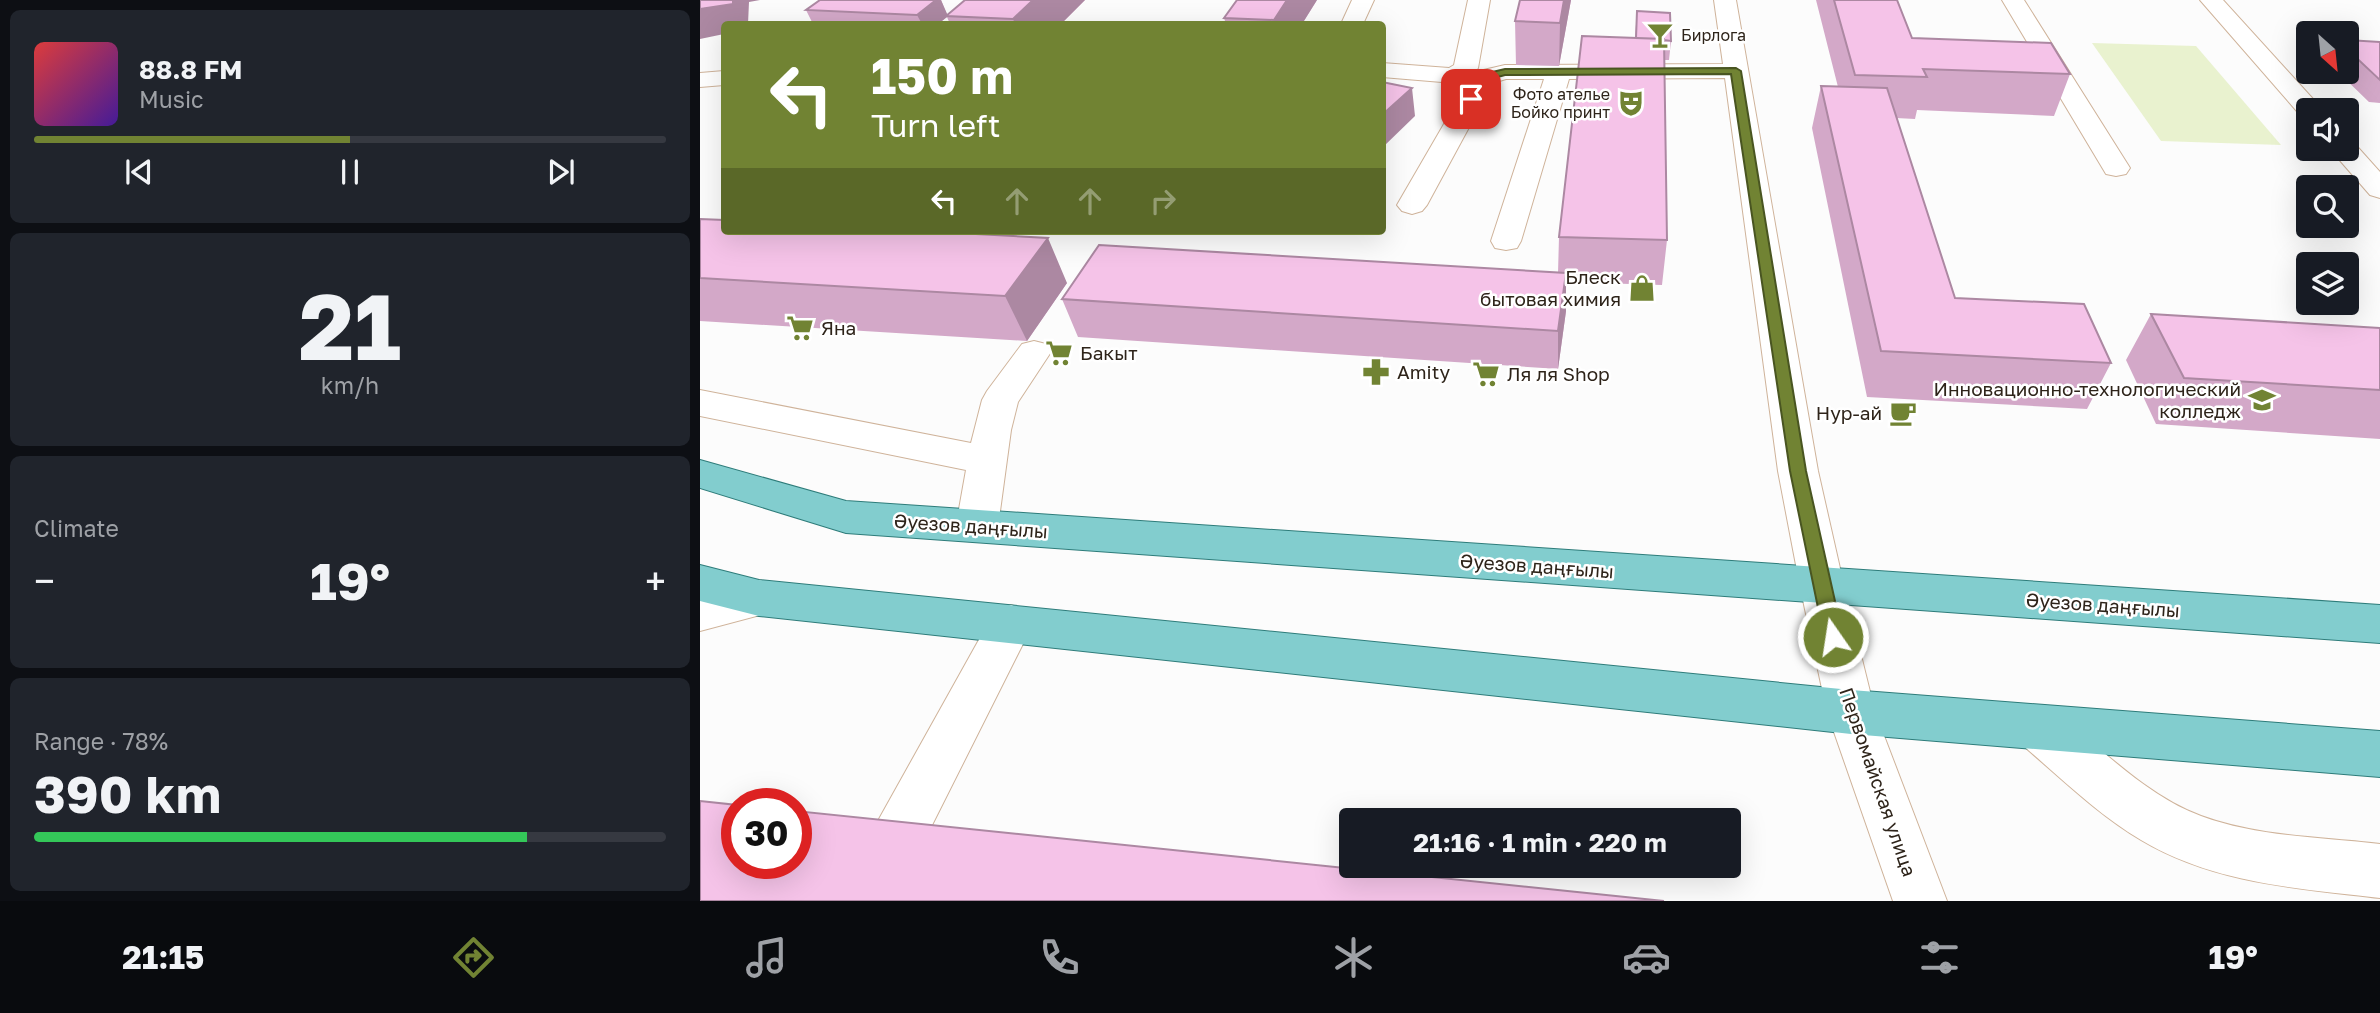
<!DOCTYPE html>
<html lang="en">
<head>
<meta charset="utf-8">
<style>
	:root { --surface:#171b24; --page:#20242c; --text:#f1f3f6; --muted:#9ea1a6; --line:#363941; --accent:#718333 }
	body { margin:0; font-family:"Golos Text",sans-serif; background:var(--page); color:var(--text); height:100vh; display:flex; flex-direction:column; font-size:26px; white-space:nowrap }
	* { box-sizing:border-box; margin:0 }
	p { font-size:23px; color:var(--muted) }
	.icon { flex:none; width:38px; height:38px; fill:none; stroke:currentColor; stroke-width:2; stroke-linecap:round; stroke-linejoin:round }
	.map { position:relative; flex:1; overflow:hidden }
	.side { display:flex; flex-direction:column; gap:10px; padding:10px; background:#0d0f14; width:700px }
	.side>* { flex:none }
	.top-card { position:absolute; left:21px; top:21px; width:665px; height:214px; border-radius:7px; box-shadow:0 7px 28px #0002; background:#718333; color:#fff; overflow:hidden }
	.needle { width:46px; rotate:153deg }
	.tools { position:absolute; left:1596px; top:21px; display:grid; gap:14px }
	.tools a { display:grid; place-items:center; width:63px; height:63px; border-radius:7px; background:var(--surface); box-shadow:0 7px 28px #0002; font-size:35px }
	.speed { position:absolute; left:21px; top:788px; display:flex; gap:14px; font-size:35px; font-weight:700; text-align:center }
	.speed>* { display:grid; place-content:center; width:91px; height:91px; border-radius:50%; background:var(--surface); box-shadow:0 7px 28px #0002; line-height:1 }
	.speed .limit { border:10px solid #d22; background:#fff; color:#111 }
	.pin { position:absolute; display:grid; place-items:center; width:60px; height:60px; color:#fff; margin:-30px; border-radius:14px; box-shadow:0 4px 10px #0006 }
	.me { position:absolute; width:77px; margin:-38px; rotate:347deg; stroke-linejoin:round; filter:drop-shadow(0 0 5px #0008) }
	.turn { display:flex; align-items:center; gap:24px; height:147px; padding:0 35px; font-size:32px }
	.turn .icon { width:91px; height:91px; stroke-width:2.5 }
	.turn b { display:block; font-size:49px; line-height:60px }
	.lanes { display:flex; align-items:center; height:66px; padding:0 35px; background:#0003; justify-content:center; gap:35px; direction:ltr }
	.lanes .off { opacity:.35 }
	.big { font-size:52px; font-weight:700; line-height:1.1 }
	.side .tile { flex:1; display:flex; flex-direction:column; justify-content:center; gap:10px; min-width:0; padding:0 24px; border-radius:10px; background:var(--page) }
	.side .dial { align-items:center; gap:0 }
	.dial b { font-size:91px; line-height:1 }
	.song { display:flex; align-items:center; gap:21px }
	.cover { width:84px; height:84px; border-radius:10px; background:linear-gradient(135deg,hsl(0 70% 55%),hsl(260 70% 35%)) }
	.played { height:7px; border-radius:4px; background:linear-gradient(90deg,var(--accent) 50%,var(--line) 50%) }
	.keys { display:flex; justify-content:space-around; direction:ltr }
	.heat { display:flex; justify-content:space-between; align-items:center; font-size:38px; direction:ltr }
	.charge { height:10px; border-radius:5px; background:linear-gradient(90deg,#34c759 78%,var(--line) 0) }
	.trip { position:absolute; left:639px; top:808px; width:402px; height:70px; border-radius:7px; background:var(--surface); box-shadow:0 7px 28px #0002; font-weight:700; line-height:70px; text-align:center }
	.dock { display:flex; height:112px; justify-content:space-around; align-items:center; background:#090b0e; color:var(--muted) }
	.dock .icon { width:49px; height:49px }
	.dock .selected { color:var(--accent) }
	.dock b { font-size:32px; color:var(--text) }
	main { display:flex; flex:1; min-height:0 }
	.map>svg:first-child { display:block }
	.green { fill:#e9f2cf }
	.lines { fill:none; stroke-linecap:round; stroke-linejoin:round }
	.minor-casing { stroke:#cfb39a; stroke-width:2 }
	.major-casing { stroke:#2e7c7a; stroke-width:2 }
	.minor { fill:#fff; fill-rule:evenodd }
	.major { fill:#82cdce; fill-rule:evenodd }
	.wall { fill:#d3a8c8 }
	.shaded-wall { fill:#ac88a2 }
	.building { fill:#f5c3e8; stroke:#ac88a2; stroke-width:2 }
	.route { fill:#718333; stroke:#495521; stroke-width:2 }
	.labels { text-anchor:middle; stroke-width:5; stroke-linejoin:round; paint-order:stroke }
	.far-poi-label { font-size:16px; fill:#2e241a; stroke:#fff; text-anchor:start }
	.poi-label { font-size:19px; fill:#2e241a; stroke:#fff; text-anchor:start }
	.street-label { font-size:19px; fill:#2e241a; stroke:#fff }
</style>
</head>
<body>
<main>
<section class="side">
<div class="tile">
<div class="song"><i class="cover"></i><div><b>88.8 FM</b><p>Music</p></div></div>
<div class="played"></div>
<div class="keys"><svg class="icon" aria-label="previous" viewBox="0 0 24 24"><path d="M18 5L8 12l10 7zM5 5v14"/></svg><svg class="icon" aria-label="pause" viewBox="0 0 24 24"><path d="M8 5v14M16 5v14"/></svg><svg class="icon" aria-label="next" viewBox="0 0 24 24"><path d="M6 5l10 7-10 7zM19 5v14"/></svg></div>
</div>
<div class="tile dial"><b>21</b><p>km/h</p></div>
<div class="tile"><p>Climate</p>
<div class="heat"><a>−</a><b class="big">19°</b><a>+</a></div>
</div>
<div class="tile"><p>Range · 78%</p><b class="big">390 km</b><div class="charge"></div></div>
</section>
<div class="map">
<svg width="1680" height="901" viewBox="0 0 1680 901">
	<rect width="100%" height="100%" fill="#fcfcfc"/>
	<path class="green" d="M1392 43 1496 46 1581 145 1461 141Z"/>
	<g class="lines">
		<defs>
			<path id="minor" d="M652 0H674L663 24H641Z
				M768 0H790L778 68 775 72 805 65 1023 64 1014 0H1036L1118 471 1144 586 1175 712 1247 901H1193L1127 712 1100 586 1078 471 1025 78 869 79 821 241 817 248 806 250 795 248 791 241 844 79H806L793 83 727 205 722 211 712 214 702 211 697 205 773 74 754 83 682 77V63L749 68 754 65Z
				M1302 0H1324L1430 168 1426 174 1416 176 1406 174Z
				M1500 0H1523L1623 110H1608V117L1601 116Z
				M24 71V85L0 87V73Z
				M1647 141 1654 143 1680 172V198L1670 195 1630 149H1647Z
				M334 341 346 344 351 352 318 402 311 430 298 526 292 537 277 542 262 537 256 526 266 470 0 416V390L271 443 282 400 287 391 322 344Z
				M59 580 75 585 81 598 75 611 0 631V595Z
				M311 605 327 611 333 624 217 855 198 863 179 855 172 837 179 819 295 611Z
				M1337 705 1354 711C1400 747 1446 796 1501 816 1558 837 1621 837 1680 844V898C1597 888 1515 884 1441 840 1397 814 1359 776 1320 743L1313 727 1320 711Z"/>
			<path id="major" d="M0 460 146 501 1680 605V643L146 533 0 488Z
				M0 565 59 580 1151 690 1680 731V777L1151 734 59 616 0 601Z"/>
		</defs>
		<use href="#minor" class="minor-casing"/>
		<use href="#major" class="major-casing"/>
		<use href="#minor" class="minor"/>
		<use href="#major" class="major"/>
	</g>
	<path class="wall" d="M120 0H241L247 15 265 0H385L361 24H250L247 17 238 24H113L106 10Z
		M617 0 602 24H526L524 18Z
		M820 0H871L859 66 816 65 815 21Z
		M1116 0H1197L1212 38 1370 74 1354 116 1217 110 1215 119 1196 118 1255 298 1411 363 1387 409 1167 397 1112 128 1121 86 1138 87Z
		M937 11 971 41 969 60H964L967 240 962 285 866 282V311L858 369 378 337 362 299 858 273 859 237 935 38Z
		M1647 40 1680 42V103L1669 102 1638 72H1647Z
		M0 219 367 283 327 341 0 321Z
		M1451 314 1680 328V439L1456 424 1426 360Z"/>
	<path class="shaded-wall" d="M33 0H60L49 2 48 24H24V34L0 39V9Z
		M236 0H241L248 16H246L247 17 238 24H222L217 15Z
		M333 0H385L361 24H315L313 19Z
		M587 0H617L602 24H575L574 20Z
		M864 0H871L859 66 860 23Z
		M712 88 715 116 682 148V115Z
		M348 238 367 283 327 341 305 296Z
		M866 273V311L858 369V331Z"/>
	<path class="building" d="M0 0H33V4L0 9Z
		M120 0H236L217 15 106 10Z
		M265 0H333L313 19 246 16Z
		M537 0H587L574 20 524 18Z
		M820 0H864L860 23 815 21Z
		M1134 0H1197L1212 38 1351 43 1370 74 1223 69 1227 77 1155 75Z
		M937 11 970 13 971 41 964 40V39L936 38Z
		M882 36 964 39 967 240 859 237Z
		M1647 40 1680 42V80L1647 49Z
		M682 82 712 88 682 115Z
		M1121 86 1187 88 1255 298 1384 304 1411 363 1181 351Z
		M0 219 24 220V231H219L348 238 305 296 0 278Z
		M399 245 866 273 858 331 362 299Z
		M1451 314 1680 328V390L1484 378Z
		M0 801 37 805V863H96V811L964 901H0Z"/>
	<path class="route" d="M1036 68 1041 71 1106 471 1143 637 1140 642 1133 645 1127 642 1124 637 1090 471 1031 74 805 75 787 80 775 101 766 99 779 75 805 69Z"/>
	<defs>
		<symbol id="bar-bare" viewBox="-9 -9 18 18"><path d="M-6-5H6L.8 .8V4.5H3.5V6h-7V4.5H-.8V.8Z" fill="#718333" stroke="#fff" stroke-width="2.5" paint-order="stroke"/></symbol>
		<symbol id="theatre-bare" viewBox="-9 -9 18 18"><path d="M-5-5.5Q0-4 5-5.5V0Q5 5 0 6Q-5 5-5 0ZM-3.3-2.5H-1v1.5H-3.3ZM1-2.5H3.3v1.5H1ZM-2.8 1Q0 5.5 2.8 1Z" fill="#718333" stroke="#fff" stroke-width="2.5" paint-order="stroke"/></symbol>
		<symbol id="shop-bare" viewBox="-9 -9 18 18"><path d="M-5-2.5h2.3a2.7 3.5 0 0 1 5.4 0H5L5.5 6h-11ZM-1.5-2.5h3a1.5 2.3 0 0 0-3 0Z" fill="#718333" stroke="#fff" stroke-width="2.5" paint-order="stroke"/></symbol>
		<symbol id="supermarket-bare" viewBox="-9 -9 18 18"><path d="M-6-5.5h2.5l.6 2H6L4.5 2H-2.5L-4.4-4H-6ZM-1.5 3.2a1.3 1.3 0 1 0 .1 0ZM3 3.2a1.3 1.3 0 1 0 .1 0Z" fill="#718333" stroke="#fff" stroke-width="2.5" paint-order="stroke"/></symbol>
		<symbol id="pharmacy-bare" viewBox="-9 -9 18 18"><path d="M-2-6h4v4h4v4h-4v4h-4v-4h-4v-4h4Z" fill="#718333" stroke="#fff" stroke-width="2.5" paint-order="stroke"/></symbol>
		<symbol id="university-bare" viewBox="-9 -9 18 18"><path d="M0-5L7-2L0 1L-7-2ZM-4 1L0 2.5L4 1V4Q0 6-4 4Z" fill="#718333" stroke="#fff" stroke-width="2.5" paint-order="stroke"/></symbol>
		<symbol id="cafe-bare" viewBox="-9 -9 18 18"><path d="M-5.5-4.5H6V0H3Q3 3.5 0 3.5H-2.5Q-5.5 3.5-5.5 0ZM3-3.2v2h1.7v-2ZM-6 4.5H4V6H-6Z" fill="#718333" stroke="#fff" stroke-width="2.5" paint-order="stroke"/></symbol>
	</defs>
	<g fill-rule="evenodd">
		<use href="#bar-bare" x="941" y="16" width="38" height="38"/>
		<use href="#theatre-bare" x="912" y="84" width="38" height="38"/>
		<use href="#shop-bare" x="923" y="269" width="38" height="38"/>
		<use href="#supermarket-bare" x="81" y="309" width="38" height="38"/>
		<use href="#supermarket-bare" x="340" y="334" width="38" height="38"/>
		<use href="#pharmacy-bare" x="657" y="353" width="38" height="38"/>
		<use href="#supermarket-bare" x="767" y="355" width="38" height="38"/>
		<use href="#university-bare" x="1543" y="381" width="38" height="38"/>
		<use href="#cafe-bare" x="1184" y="394" width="38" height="38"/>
	</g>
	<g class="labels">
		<g class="far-poi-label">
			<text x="981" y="41">Бирлога</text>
			<text x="910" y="100" text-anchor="end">Фото ателье<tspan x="910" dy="18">Бойко принт</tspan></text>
		</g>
		<g class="poi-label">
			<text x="921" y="284" text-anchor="end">Блеск<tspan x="921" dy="22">бытовая химия</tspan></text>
			<text x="121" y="335">Яна</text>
			<text x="380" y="360">Бакыт</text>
			<text x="697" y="379">Amity</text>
			<text x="807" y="381">Ля ля Shop</text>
			<text x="1541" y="396" text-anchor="end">Инновационно-технологический<tspan x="1541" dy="22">колледж</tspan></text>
			<text x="1182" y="420" text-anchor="end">Нур-ай</text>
		</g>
		<g class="street-label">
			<text transform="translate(271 526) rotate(4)" y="7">Әуезов даңғылы</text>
			<text transform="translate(837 566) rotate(4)" y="7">Әуезов даңғылы</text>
			<text transform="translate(1403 605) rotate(4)" y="7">Әуезов даңғылы</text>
			<text transform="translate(1178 782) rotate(71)" y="7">Первомайская улица</text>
		</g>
	</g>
</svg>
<div class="tools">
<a><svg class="needle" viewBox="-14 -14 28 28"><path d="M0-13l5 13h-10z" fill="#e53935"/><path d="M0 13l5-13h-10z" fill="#9ea1a6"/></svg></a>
<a><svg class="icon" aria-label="sound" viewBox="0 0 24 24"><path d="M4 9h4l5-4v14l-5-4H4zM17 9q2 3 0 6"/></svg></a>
<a><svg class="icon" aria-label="search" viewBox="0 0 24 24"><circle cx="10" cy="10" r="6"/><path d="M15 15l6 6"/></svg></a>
<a><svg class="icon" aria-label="layers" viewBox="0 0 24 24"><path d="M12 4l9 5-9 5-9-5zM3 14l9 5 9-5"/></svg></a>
</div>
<div class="speed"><div class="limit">30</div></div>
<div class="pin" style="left:771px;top:99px;background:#d93025"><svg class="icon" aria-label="arrive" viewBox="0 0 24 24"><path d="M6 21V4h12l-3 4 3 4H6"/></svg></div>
<svg class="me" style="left:1133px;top:637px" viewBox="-20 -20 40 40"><circle r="17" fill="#718333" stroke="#fff" stroke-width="3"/><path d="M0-11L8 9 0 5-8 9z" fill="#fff"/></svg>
<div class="trip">21:16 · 1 min · 220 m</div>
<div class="top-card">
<div class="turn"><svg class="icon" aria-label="left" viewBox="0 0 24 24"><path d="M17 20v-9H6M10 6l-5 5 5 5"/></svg><div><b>150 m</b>Turn left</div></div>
<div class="lanes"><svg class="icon" aria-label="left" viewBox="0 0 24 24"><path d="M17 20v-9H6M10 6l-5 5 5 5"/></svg><svg class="icon off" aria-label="ahead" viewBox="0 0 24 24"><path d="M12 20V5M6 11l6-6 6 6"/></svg><svg class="icon off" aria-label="ahead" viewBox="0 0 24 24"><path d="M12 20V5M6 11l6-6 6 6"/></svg><svg class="icon off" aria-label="right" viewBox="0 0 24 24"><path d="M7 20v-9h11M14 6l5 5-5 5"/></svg></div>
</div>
</div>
</main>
<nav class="dock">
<b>21:15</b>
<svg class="icon selected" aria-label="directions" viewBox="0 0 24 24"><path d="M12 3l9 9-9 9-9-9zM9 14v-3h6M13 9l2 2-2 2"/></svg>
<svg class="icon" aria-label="music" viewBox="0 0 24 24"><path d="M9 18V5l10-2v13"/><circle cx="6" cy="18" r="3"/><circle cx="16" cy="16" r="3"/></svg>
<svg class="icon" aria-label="phone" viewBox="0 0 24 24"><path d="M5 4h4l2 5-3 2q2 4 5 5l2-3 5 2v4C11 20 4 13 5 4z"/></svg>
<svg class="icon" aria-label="climate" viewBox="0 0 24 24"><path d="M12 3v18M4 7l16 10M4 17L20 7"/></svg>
<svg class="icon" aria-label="car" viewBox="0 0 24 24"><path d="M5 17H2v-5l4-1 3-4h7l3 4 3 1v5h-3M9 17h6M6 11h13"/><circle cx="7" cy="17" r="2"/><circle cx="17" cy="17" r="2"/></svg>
<svg class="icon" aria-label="filters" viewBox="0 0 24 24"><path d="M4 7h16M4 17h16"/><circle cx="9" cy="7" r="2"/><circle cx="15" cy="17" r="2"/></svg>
<b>19°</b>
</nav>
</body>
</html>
